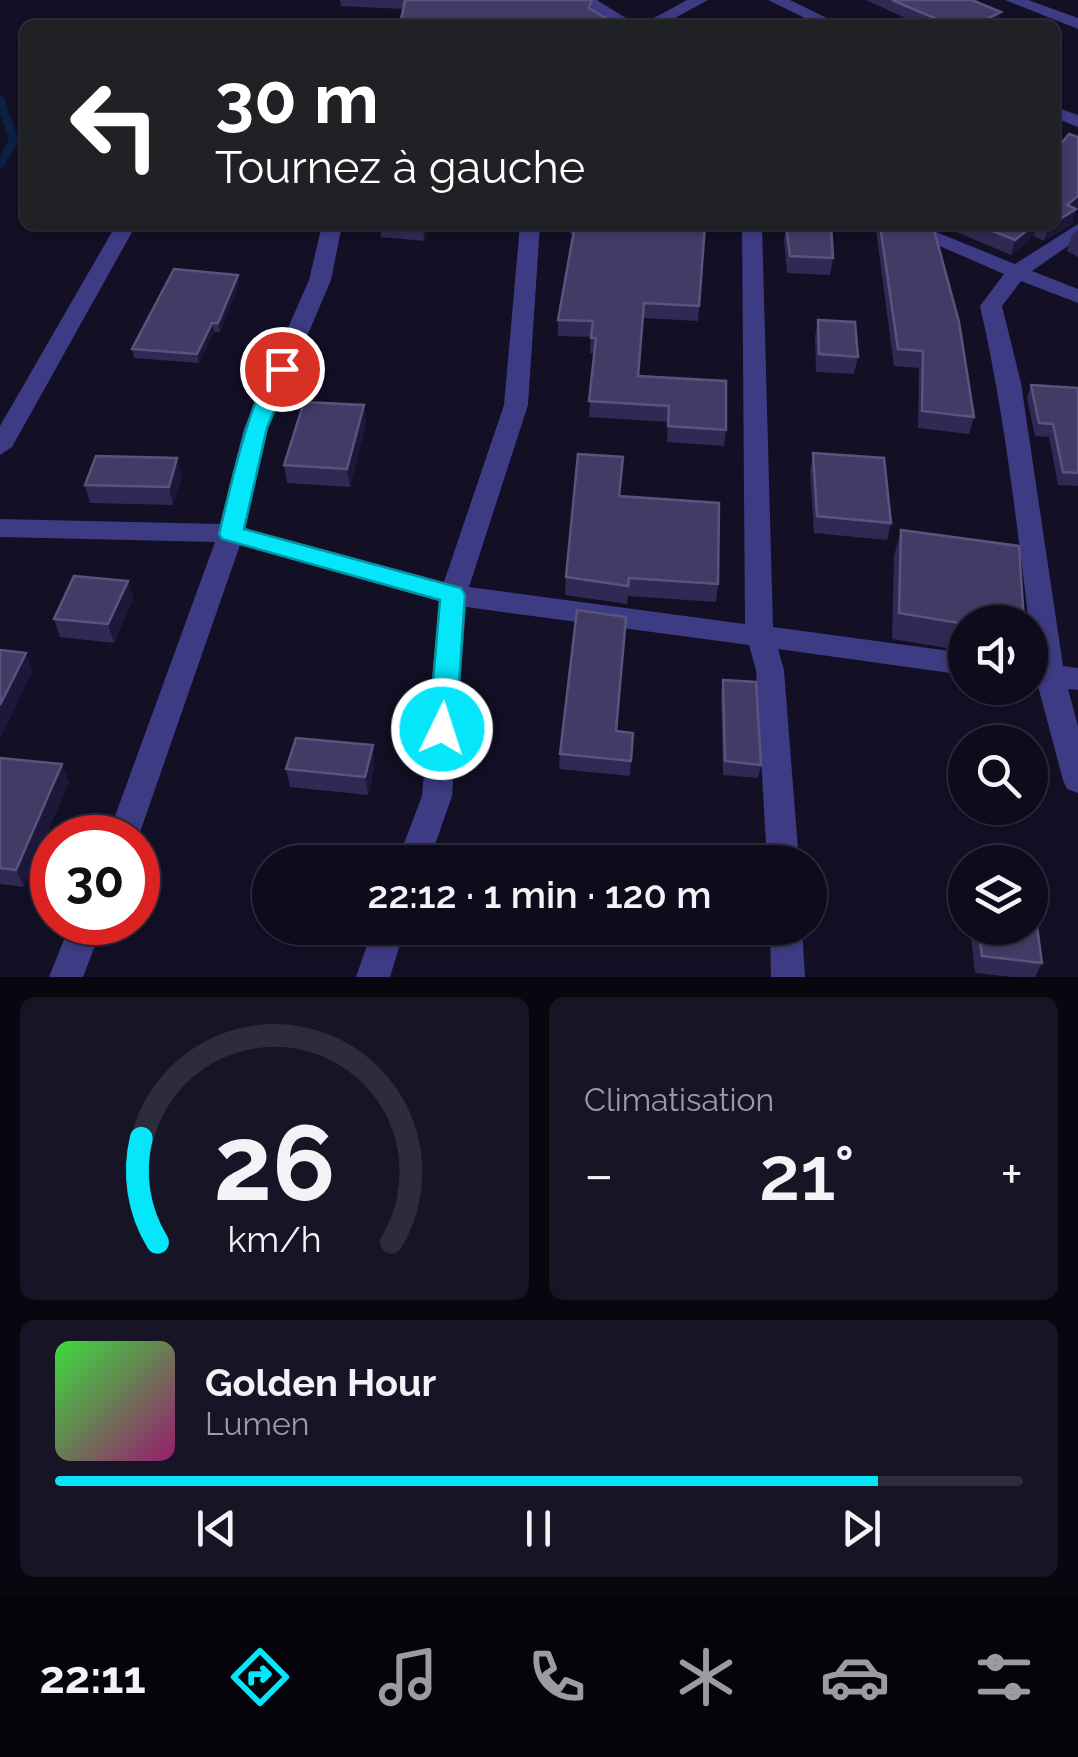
<!DOCTYPE html>
<html lang="fr">
<head>
<meta charset="utf-8">
<style>
	:root { --surface:#0e0b1c; --page:#171425; --text:#f1f3f6; --muted:#9b9ba3; --line:#2e2b3b; --accent:#05e6fa }
	body { margin:0; font-family:Raleway,sans-serif; background:var(--page); color:var(--text); height:100vh; display:flex; flex-direction:column; font-size:38px; white-space:nowrap }
	* { box-sizing:border-box; margin:0 }
	p { font-size:32px; color:var(--muted) }
	.icon { flex:none; width:55px; height:55px; fill:none; stroke:currentColor; stroke-width:2; stroke-linecap:round; stroke-linejoin:round }
	.map { position:relative; height:977px; overflow:hidden }
	.panel { display:flex; flex-direction:column; gap:20px; padding:20px; background:#08060f; flex:1 }
	.panel>* { flex:none }
	.guide { position:absolute; left:20px; top:20px; width:1040px; height:210px; border-radius:15px; box-shadow:0 2px 8px #0004,0 0 0 2px var(--line); background:#202124; color:#fff; overflow:hidden }
	.buttons { position:absolute; left:948px; top:605px; display:grid; gap:20px }
	.buttons a { display:grid; place-items:center; width:100px; height:100px; border-radius:50%; background:var(--surface); box-shadow:0 2px 8px #0004,0 0 0 2px var(--line); font-size:50px }
	.speed { position:absolute; left:30px; top:815px; display:flex; gap:20px; font-size:50px; font-weight:700; text-align:center }
	.speed>* { display:grid; place-content:center; width:130px; height:130px; border-radius:50%; background:var(--surface); box-shadow:0 2px 8px #0004,0 0 0 2px var(--line); line-height:1 }
	.speed .limit { border:15px solid #d22; background:#fff; color:#111 }
	.pin { position:absolute; display:grid; place-items:center; width:85px; height:85px; color:#fff; margin:-42px; border:5px solid #fff; border-radius:50%; box-shadow:0 2px 10px #0007 }
	.me { position:absolute; width:110px; margin:-55px; rotate:4deg; stroke-linejoin:round; filter:drop-shadow(0 0 8px #0008) }
	.turn { display:flex; align-items:center; gap:35px; height:210px; padding:0 30px; font-size:45px }
	.turn .icon { width:130px; height:130px; stroke-width:2.5 }
	.turn b { display:block; font-size:70px; line-height:85px }
	.big { font-size:75px; font-weight:600; line-height:1.1 }
	.panel .widget { flex:1; display:flex; flex-direction:column; justify-content:center; gap:15px; min-width:0; padding:0 35px; border-radius:15px; background:var(--page) }
	.panel .dial { align-items:center; gap:0 }
	.dial svg { height:260px; overflow:visible; fill:none; stroke:var(--line); stroke-width:7; stroke-linecap:round; text-anchor:middle }
	.dial text { fill:var(--text); stroke:none }
	.song { display:flex; align-items:center; gap:30px }
	.cover { width:120px; height:120px; border-radius:15px; background:linear-gradient(135deg,hsl(120 70% 55%),hsl(320 70% 35%)) }
	.played { height:10px; border-radius:5px; background:linear-gradient(90deg,var(--accent) 85%,var(--line) 85%) }
	.keys { display:flex; justify-content:space-around; direction:ltr }
	.heat { display:flex; justify-content:space-between; align-items:center; font-size:55px; direction:ltr }
	.panel .tiles { flex:1; display:grid; gap:20px; grid-template-columns:1fr 1fr }
	.widget:last-child { grid-column:span 2 }
	.trip { position:absolute; left:252px; top:845px; width:575px; height:100px; border-radius:50px; background:var(--surface); box-shadow:0 2px 8px #0004,0 0 0 2px var(--line); font-weight:600; line-height:100px; text-align:center }
	.tab-bar { display:flex; height:160px; justify-content:space-around; align-items:center; background:#06040b; color:var(--muted) }
	.tab-bar .icon { width:70px; height:70px }
	.tab-bar .selected { color:var(--accent) }
	.tab-bar b { font-size:45px; color:var(--text) }
	.map>svg:first-child { display:block }
	.lines { fill:none; stroke-linecap:round; stroke-linejoin:round }
	.stream { stroke:#0b2043; stroke-width:9 }
	.street { fill:#3d3b83; fill-rule:evenodd }
	.wall { fill:#302953 }
	.shaded-wall { fill:#1d1739 }
	.building { fill:#423b65; stroke:#59547d; stroke-width:2.5 }
	.route { fill:#05e6fa; stroke:#0396a2; stroke-width:2.5 }
</style>
</head>
<body>
<div class="map">
<svg width="1078" height="977" viewBox="0 0 1078 977">
	<rect width="100%" height="100%" fill="#130f25"/>
	<g class="lines">
		<path class="stream" d="M0 100 14 141 0 164"/>
		<path class="street" d="M577 0H597L637 25H617Z
			M687 0H708L662 25H641Z
			M768 0H790L841 25H819Z
			M1005 0H1028L1078 18V29Z
			M1055 107 1078 115V127L1055 118Z
			M1078 224V239L1032 271 1078 289V303L1021 281 1002 306 1021 383 1063 666 1078 668V690L1068 689 1078 726V793L1067 789 1063 780 1038 686 1030 685V663H1034C1019 546 1007 424 980 306L1004 274 891 225H919L1015 264Z
			M116 225H136L12 447 0 455V426Z
			M322 225H342L331 280 268 428 245 528 444 582 504 405 520 225H540L528 405 469 587 745 624 742 225H762L773 627 965 653V675L778 649 784 670 799 862H767L756 670 749 645 466 607 452 796 429 862H397L422 796 439 601 240 545 138 838H107L215 542 0 537V519L220 524 244 428 309 280Z
			M71 922H104L83 977H49Z
			M373 928H405L390 977H356Z
			M770 928H802L805 977H771Z"/>
	</g>
	<path class="wall" d="M340 0H592V10L612 22V25H400L403 9 341 6Z
		M866 0H978L976 1 998 23 995 25H921Z
		M1078 137V207L1076 209 1072 224 1044 241 1034 236 1011 255 940 225H1055Z
		M380 225H430L424 241 381 237Z
		M570 225H705L698 321 643 318 639 376 726 430 724 446 667 442 668 422 589 417 594 353H590L591 337 558 336V320L573 235 570 234Z
		M786 225 833 258 830 275 787 273 784 239Z
		M877 225H923L974 417 969 434 918 428 919 368 894 366 876 230Z
		M1078 230V257L1067 251 1072 234Z
		M239 284 220 332H214L199 363 134 358 132 349Z
		M818 320 858 357 854 374 816 372 815 337Z
		M1031 385 1078 388V486L1058 485 1049 437 1035 436 1027 398Z
		M364 405 366 423 350 487 287 483 284 465Z
		M813 453 891 523 887 540 814 533 810 471Z
		M182 476 173 505 90 503 85 485Z
		M620 496 718 584 716 602 628 596 627 604 565 595 566 577Z
		M901 530 965 622V651L892 639 894 556Z
		M128 581 133 599 114 643 60 637 54 619Z
		M723 680 761 765 758 778 723 775 721 694Z
		M617 731 633 733 630 776 559 769 560 754Z
		M0 758 69 782 24 887 0 884Z
		M375 763 368 795 290 787 286 769Z
		M970 928H1030L1042 963 1035 977H1012L975 973Z"/>
	<path class="shaded-wall" d="M1001 12 998 23 995 25H974Z
		M1078 196V207L1073 211 1076 209 1072 224 1044 241 1049 226 1055 225V222L1067 205Z
		M423 225H430L424 241Z
		M1034 225H1037L1034 236 1011 255 1015 240Z
		M238 275 239 284 220 332 218 323Z
		M212 323 214 332 199 363 197 354Z
		M364 405 366 423 350 487 347 469Z
		M177 458 182 476 173 505 169 487Z
		M128 581 133 599 114 643 108 624Z
		M26 653 33 671 0 739V705Z
		M373 745 375 763 368 795 365 777Z
		M62 764 69 782 24 887 16 870Z"/>
	<path class="building" d="M405 0H592L589 8 612 22 605 25H400Z
		M892 0H972L1001 12 974 25H951Z
		M1069 134 1078 137V196L1067 205 1076 209 1055 222V151Z
		M575 225H705L699 306 644 303 638 376 726 381V430L668 426 669 406 589 401 596 338H591L593 321 558 320Z
		M786 225H831L833 258 790 256Z
		M880 225H923L934 230 959 322 974 417 922 411 923 351 898 349Z
		M978 225H1034L1015 240Z
		M174 269 238 275 218 323H212L197 354 132 349Z
		M818 320 855 322 858 357 819 354Z
		M1031 385 1078 388V473L1063 472 1053 424 1039 423Z
		M304 402 364 405 347 469 284 465Z
		M813 453 884 458 891 523 817 516Z
		M578 454 623 457 619 496 719 503 718 584 629 578 628 586 566 577Z
		M96 456 177 458 169 487 85 485Z
		M901 530 1019 546 1024 622H965V624L899 613Z
		M74 576 128 581 108 624 54 619Z
		M577 610 626 617 616 731 633 733 631 761 560 754Z
		M0 650 26 653 0 705Z
		M723 680 756 682 761 765 725 761Z
		M296 738 373 745 365 777 286 769Z
		M0 758 62 764 16 870 0 868Z
		M1030 896 1033 897 1042 963 982 956 978 928H1030Z"/>
	<path class="route" d="M282 362 292 369 267 428 244 529 461 588 465 595 456 729 452 737 442 740 433 737 429 729 440 600 222 539 219 534C227 503 254 371 282 362Z"/>
</svg>
<div class="buttons">
<a><svg class="icon" aria-label="sound" viewBox="0 0 24 24"><path d="M4 9h4l5-4v14l-5-4H4zM17 9q2 3 0 6"/></svg></a>
<a><svg class="icon" aria-label="search" viewBox="0 0 24 24"><circle cx="10" cy="10" r="6"/><path d="M15 15l6 6"/></svg></a>
<a><svg class="icon" aria-label="layers" viewBox="0 0 24 24"><path d="M12 4l9 5-9 5-9-5zM3 14l9 5 9-5"/></svg></a>
</div>
<div class="speed"><div class="limit">30</div></div>
<div class="pin" style="left:282px;top:369px;background:#d93025"><svg class="icon" aria-label="arrive" viewBox="0 0 24 24"><path d="M6 21V4h12l-3 4 3 4H6"/></svg></div>
<svg class="me" style="left:442px;top:729px" viewBox="-20 -20 40 40"><circle r="17" fill="#05e6fa" stroke="#fff" stroke-width="3"/><path d="M0-11L8 9 0 5-8 9z" fill="#fff"/></svg>
<div class="trip">22:12 · 1 min · 120 m</div>
<div class="guide">
<div class="turn"><svg class="icon" aria-label="left" viewBox="0 0 24 24"><path d="M17 20v-9H6M10 6l-5 5 5 5"/></svg><div><b>30 m</b>Tournez à gauche</div></div>
</div>
</div>
<section class="panel">
<div class="tiles">
<div class="widget dial"><svg viewBox="0 0 100 80">
<path d="M14 69A42 42 0 1 1 86 69"/>
<path d="M14 69A42 42 0 0 1 9 37" stroke="#05e6fa"/>
<text x="50" y="56" font-size="32" font-weight="700">26</text>
<text x="50" y="72" font-size="11">km/h</text>
</svg></div>
<div class="widget"><p>Climatisation</p>
<div class="heat"><a>−</a><b class="big">21°</b><a>+</a></div>
</div>
<div class="widget">
<div class="song"><i class="cover"></i><div><b>Golden Hour</b><p>Lumen</p></div></div>
<div class="played"></div>
<div class="keys"><svg class="icon" aria-label="previous" viewBox="0 0 24 24"><path d="M18 5L8 12l10 7zM5 5v14"/></svg><svg class="icon" aria-label="pause" viewBox="0 0 24 24"><path d="M8 5v14M16 5v14"/></svg><svg class="icon" aria-label="next" viewBox="0 0 24 24"><path d="M6 5l10 7-10 7zM19 5v14"/></svg></div>
</div>
</div>
</section>
<nav class="tab-bar">
<b>22:11</b>
<svg class="icon selected" aria-label="directions" viewBox="0 0 24 24"><path d="M12 3l9 9-9 9-9-9zM9 14v-3h6M13 9l2 2-2 2"/></svg>
<svg class="icon" aria-label="music" viewBox="0 0 24 24"><path d="M9 18V5l10-2v13"/><circle cx="6" cy="18" r="3"/><circle cx="16" cy="16" r="3"/></svg>
<svg class="icon" aria-label="phone" viewBox="0 0 24 24"><path d="M5 4h4l2 5-3 2q2 4 5 5l2-3 5 2v4C11 20 4 13 5 4z"/></svg>
<svg class="icon" aria-label="climate" viewBox="0 0 24 24"><path d="M12 3v18M4 7l16 10M4 17L20 7"/></svg>
<svg class="icon" aria-label="car" viewBox="0 0 24 24"><path d="M5 17H2v-5l4-1 3-4h7l3 4 3 1v5h-3M9 17h6M6 11h13"/><circle cx="7" cy="17" r="2"/><circle cx="17" cy="17" r="2"/></svg>
<svg class="icon" aria-label="filters" viewBox="0 0 24 24"><path d="M4 7h16M4 17h16"/><circle cx="9" cy="7" r="2"/><circle cx="15" cy="17" r="2"/></svg>
</nav>
</body>
</html>
